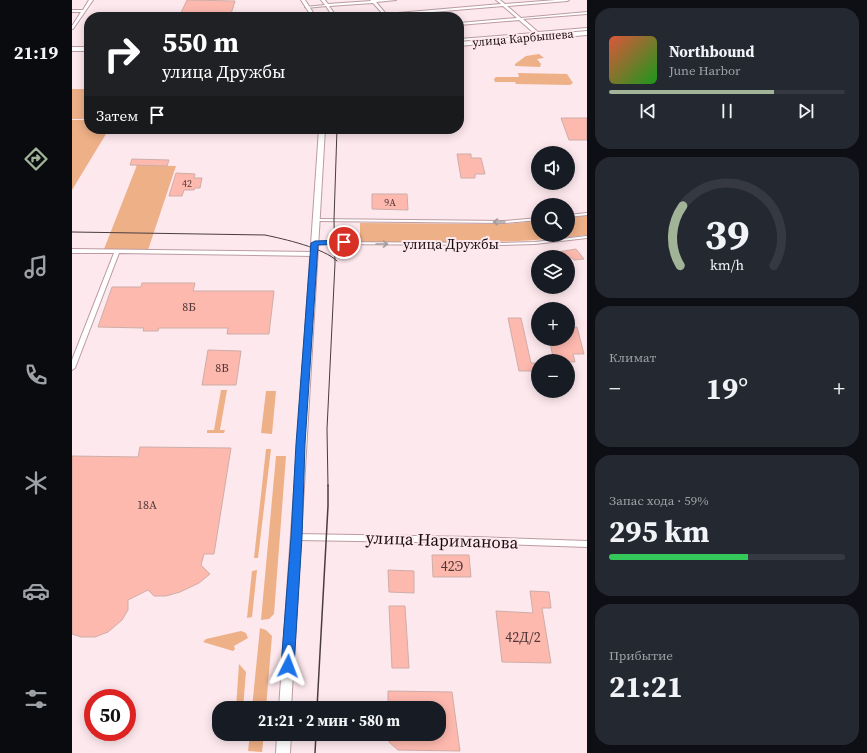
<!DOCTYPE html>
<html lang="ru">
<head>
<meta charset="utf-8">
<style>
	:root { --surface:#171b24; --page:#242831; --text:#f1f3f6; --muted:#9ea1a6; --line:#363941; --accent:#a1b498 }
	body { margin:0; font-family:"Source Serif 4",serif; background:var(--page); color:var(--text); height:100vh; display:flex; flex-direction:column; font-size:15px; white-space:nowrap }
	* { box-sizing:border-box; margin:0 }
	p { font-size:13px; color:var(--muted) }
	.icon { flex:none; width:22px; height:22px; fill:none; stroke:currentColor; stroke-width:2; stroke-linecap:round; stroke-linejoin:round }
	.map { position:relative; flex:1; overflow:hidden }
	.details { display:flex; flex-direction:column; gap:8px; padding:8px; background:#0d0f14; width:280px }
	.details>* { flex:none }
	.hud { position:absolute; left:12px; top:12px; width:380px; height:122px; border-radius:16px; box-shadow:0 2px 10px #0003; background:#202124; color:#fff; overflow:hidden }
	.buttons { position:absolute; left:459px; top:146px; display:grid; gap:8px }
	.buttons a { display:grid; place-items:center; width:44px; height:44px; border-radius:50%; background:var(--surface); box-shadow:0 2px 10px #0003; font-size:20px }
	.speed { position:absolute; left:12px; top:689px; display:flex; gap:8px; font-size:20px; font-weight:700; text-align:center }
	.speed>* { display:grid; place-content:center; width:52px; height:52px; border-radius:50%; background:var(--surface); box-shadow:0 2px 10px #0003; line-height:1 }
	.speed .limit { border:6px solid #d22; background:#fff; color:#111 }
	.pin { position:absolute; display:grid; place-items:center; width:34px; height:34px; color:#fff; margin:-17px; border:2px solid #fff; border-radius:50%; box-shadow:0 1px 4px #0007 }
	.me { position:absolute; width:44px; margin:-22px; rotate:3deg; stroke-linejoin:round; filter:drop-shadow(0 0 3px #0008) }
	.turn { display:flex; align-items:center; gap:14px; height:84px; padding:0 12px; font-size:18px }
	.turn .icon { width:52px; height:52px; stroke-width:2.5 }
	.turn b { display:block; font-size:28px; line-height:34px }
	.then { display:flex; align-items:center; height:38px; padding:0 12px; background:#0003; gap:8px; font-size:15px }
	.big { font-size:30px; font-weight:700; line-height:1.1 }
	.details .card { flex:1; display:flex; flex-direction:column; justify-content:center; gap:6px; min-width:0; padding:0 14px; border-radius:16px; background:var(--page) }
	.details .dial { align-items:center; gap:0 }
	.dial svg { height:104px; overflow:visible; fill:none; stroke:var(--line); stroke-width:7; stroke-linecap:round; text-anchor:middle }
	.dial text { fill:var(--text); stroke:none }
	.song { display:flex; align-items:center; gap:12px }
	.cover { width:48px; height:48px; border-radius:6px; background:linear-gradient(135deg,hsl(10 70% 55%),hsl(120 70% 35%)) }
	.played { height:4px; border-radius:2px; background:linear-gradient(90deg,var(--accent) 70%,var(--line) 70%) }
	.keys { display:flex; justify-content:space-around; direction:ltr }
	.heat { display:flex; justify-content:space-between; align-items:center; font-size:22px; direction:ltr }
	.charge { height:6px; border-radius:3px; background:linear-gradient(90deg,#34c759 59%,var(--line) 0) }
	.trip { position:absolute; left:140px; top:701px; width:234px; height:40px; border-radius:16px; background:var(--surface); box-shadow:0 2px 10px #0003; font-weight:700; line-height:40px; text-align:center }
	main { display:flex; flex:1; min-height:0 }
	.dock { display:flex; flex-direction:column; width:72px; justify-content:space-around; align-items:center; background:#090b0e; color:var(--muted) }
	.dock .icon { width:28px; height:28px }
	.dock .on { color:var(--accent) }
	.dock b { font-size:18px; color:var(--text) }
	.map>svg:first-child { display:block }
	.green { fill:#eeb087 }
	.building { fill:#feb9af; stroke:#ceada8 }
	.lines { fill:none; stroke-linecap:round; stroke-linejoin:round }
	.street-casing { stroke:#bc9ba3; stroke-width:2 }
	.secondary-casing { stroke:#bc9ba3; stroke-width:2 }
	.street { fill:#fff; fill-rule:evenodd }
	.secondary { fill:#fff; fill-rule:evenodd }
	.tram-far1 { stroke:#493c3f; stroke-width:1 }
	.tram { stroke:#493c3f; stroke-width:1.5 }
	.oneway { stroke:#a29d9f }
	.route { fill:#1a73e8; stroke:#114b97 }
	.labels { text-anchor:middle; stroke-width:4; stroke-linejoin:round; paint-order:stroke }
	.far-number-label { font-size:10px; fill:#503636 }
	.far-street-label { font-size:12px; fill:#160b0e; stroke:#fde8ed }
	.number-label { font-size:12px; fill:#503636 }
	.street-label { font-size:14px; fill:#160b0e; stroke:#fde8ed }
	.near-number-label { font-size:14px; fill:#503636 }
	.near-street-label { font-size:17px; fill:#160b0e; stroke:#fde8ed }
</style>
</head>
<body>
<main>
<nav class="dock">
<b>21:19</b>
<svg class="icon on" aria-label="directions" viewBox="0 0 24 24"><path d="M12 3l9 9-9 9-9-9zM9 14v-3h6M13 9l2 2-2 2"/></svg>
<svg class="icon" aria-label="music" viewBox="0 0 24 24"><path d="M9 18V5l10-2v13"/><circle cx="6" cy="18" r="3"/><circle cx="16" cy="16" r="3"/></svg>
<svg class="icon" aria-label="phone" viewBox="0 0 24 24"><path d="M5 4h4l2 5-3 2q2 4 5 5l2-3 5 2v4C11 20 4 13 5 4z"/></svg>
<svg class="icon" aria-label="climate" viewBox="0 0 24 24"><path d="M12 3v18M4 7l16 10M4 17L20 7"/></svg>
<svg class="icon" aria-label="car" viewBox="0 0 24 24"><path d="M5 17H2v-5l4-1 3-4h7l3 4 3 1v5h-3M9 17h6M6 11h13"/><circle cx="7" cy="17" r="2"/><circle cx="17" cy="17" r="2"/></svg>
<svg class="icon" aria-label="filters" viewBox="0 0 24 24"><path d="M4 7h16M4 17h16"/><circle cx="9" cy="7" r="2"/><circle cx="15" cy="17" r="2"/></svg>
</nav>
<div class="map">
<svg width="515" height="753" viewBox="0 0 515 753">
	<rect width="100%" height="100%" fill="#fde8ed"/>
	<path class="green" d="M467 54 472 58 465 59 469 64 468 67 443 66V64L454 56Z
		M446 73 495 74 501 83 498 85 444 84 443 82H423L422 79 424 77H447Z
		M0 89H17V119H0Z
		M0 120H17V129H37L0 190Z
		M65 165 104 166 76 250 32 249Z
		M515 215V235C439 245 364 242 288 242V223L433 224 466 221V235H496V218Z
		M149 390H155L148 430H153L152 433H135V430H142Z
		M194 391H204L200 434 189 433Z
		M194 449H199L186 558H182Z
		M204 456H214L202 614 197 619 189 620Z
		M185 570 180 617 175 618 180 571Z
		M188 628 194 630 200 636 194 708H180Z
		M169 631 174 633 176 638 162 646 163 649 161 651 131 642 134 639Z
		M167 664 174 672 171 708H164Z
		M178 734H192L190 752 176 751Z"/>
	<path class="building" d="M115 0 163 1 158 17H107Z
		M489 118H515V140H497Z
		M385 154H399V158H409L413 174H403V178H389Z
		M60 159 97 160 95 166 58 165Z
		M104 173 123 174 122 178H130L128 188H123L122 190H112L110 196H97Z
		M300 194H335L336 210 300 209Z
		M504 249 512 259 502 260 500 258H496V257H481L480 253Z
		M70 283H123L121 291H202L197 334H155L156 328H87L86 331H71L72 328 26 327 40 287H69Z
		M436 318H449L459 363H466V371H447Z
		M496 327H505L512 354H501L503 362 482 361 477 339H496Z
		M136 350 169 351 164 385H130Z
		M68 447 159 448 142 554H132L129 565 138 574 127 583 108 592 94 596H82L76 590 56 600V610L50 620 36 632 23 637H9L0 634V456L66 457Z
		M360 555H397L399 577H361Z
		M316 570 342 571V593L317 592Z
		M458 591 477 592 479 608H470L479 663 430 662 424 611 461 613Z
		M317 606H333L337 668H320Z
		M316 691 380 692 388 751 326 750 317 742 316 734H367V708H316Z"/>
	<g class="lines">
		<defs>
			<path id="street" d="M17 0H21L1 29H0V26L9 12H0V10H11Z
				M249 0H253L256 4 299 1 298 0H324L304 2 314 14 429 4 424 0H428L433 4 484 0H497L495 1 435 6 449 18 515 12V14L451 19 466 32 515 28V30L387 41V39L462 33 447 20 387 25V23L445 18 431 6 313 16 301 3 257 6 265 17H261L254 6 235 8 233 7 253 5Z
				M515 213V215L496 217V215Z
				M466 218V220L432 223 244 221 242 220 244 219 432 221Z
				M515 236V238L463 244 427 245 243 244 241 243 243 242 427 243 463 242Z
				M0 249 242 252 245 254 242 256 47 253 3 368 0 370V360L42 253H0Z
				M225 534 402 537 515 541V547L402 543 225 540 222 539 221 537 222 535Z"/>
			<path id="secondary" d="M229 0H233L244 17H240Z
				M515 31V35L387 46V42Z
				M0 47H17V51H0Z
				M247 129H253L219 708H207Z
				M205 734H219L218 753H204Z"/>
		</defs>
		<use href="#street" class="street-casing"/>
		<use href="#secondary" class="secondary-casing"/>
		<use href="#street" class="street"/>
		<use href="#secondary" class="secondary"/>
		<path class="tram-far1" d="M0 232 193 235C212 239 252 248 265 261
			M256 486 255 429 263 263 262 220 265 129"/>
		<path class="tram" d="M245 708 256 506V485
			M243 753 244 734"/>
	</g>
	<defs><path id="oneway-shaft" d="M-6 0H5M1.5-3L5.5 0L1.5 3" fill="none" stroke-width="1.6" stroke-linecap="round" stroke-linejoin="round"/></defs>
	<g class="oneway">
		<use href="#oneway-shaft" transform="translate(427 222) rotate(180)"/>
		<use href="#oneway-shaft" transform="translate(310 244)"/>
	</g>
	<path class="route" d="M272 240 274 241V244L246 245 233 444 230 537 222 666 220 670 216 671 211 670 209 666 219 537 224 444 239 243 243 241Z"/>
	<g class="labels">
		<g class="far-number-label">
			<text x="115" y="187">42</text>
			<text x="318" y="206">9А</text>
		</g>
		<g class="far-street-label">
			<text transform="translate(451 38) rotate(-5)" y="4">улица Карбышева</text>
		</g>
		<g class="number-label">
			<text x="117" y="311">8Б</text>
			<text x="150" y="372">8В</text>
			<text x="75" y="509">18А</text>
		</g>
		<g class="street-label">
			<text x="379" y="249">улица Дружбы</text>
		</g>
		<g class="near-number-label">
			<text x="380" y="571">42Э</text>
			<text x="451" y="642">42Д/2</text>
		</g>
		<g class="near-street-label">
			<text transform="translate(370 540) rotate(2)" y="6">улица Нариманова</text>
		</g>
	</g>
</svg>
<div class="buttons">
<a><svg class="icon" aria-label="sound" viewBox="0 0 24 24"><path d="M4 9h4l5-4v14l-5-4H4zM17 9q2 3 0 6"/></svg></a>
<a><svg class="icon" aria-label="search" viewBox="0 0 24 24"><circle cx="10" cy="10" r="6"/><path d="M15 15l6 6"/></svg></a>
<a><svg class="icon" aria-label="layers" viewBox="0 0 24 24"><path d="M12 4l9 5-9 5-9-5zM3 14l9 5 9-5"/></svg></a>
<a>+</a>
<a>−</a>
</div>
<div class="speed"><div class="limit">50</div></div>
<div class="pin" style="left:272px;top:242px;background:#d93025"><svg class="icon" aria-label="arrive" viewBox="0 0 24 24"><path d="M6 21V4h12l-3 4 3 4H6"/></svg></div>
<svg class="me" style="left:216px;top:666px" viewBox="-20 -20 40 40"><path d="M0-17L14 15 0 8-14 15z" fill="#1a73e8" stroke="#fff" stroke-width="4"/></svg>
<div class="trip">21:21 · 2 мин · 580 m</div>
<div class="hud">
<div class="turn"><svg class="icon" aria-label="right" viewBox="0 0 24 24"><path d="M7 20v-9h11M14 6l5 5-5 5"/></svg><div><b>550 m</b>улица Дружбы</div></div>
<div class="then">Затем<svg class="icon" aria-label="arrive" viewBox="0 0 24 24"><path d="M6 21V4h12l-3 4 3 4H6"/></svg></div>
</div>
</div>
<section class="details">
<div class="card">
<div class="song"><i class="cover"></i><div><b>Northbound</b><p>June Harbor</p></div></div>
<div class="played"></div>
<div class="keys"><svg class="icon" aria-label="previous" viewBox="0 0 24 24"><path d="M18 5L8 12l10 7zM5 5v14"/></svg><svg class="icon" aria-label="pause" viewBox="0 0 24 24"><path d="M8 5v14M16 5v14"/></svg><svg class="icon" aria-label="next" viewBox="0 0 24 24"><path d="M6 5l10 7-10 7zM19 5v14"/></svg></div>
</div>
<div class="card dial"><svg viewBox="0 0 100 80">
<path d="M14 69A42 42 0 1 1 86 69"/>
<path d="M14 69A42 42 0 0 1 16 23" stroke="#a1b498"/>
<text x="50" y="56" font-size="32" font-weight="700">39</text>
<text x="50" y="72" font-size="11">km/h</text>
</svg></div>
<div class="card"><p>Климат</p>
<div class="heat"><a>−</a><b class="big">19°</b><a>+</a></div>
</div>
<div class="card"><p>Запас хода · 59%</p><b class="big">295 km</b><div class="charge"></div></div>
<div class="card"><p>Прибытие</p><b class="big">21:21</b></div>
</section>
</main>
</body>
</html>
